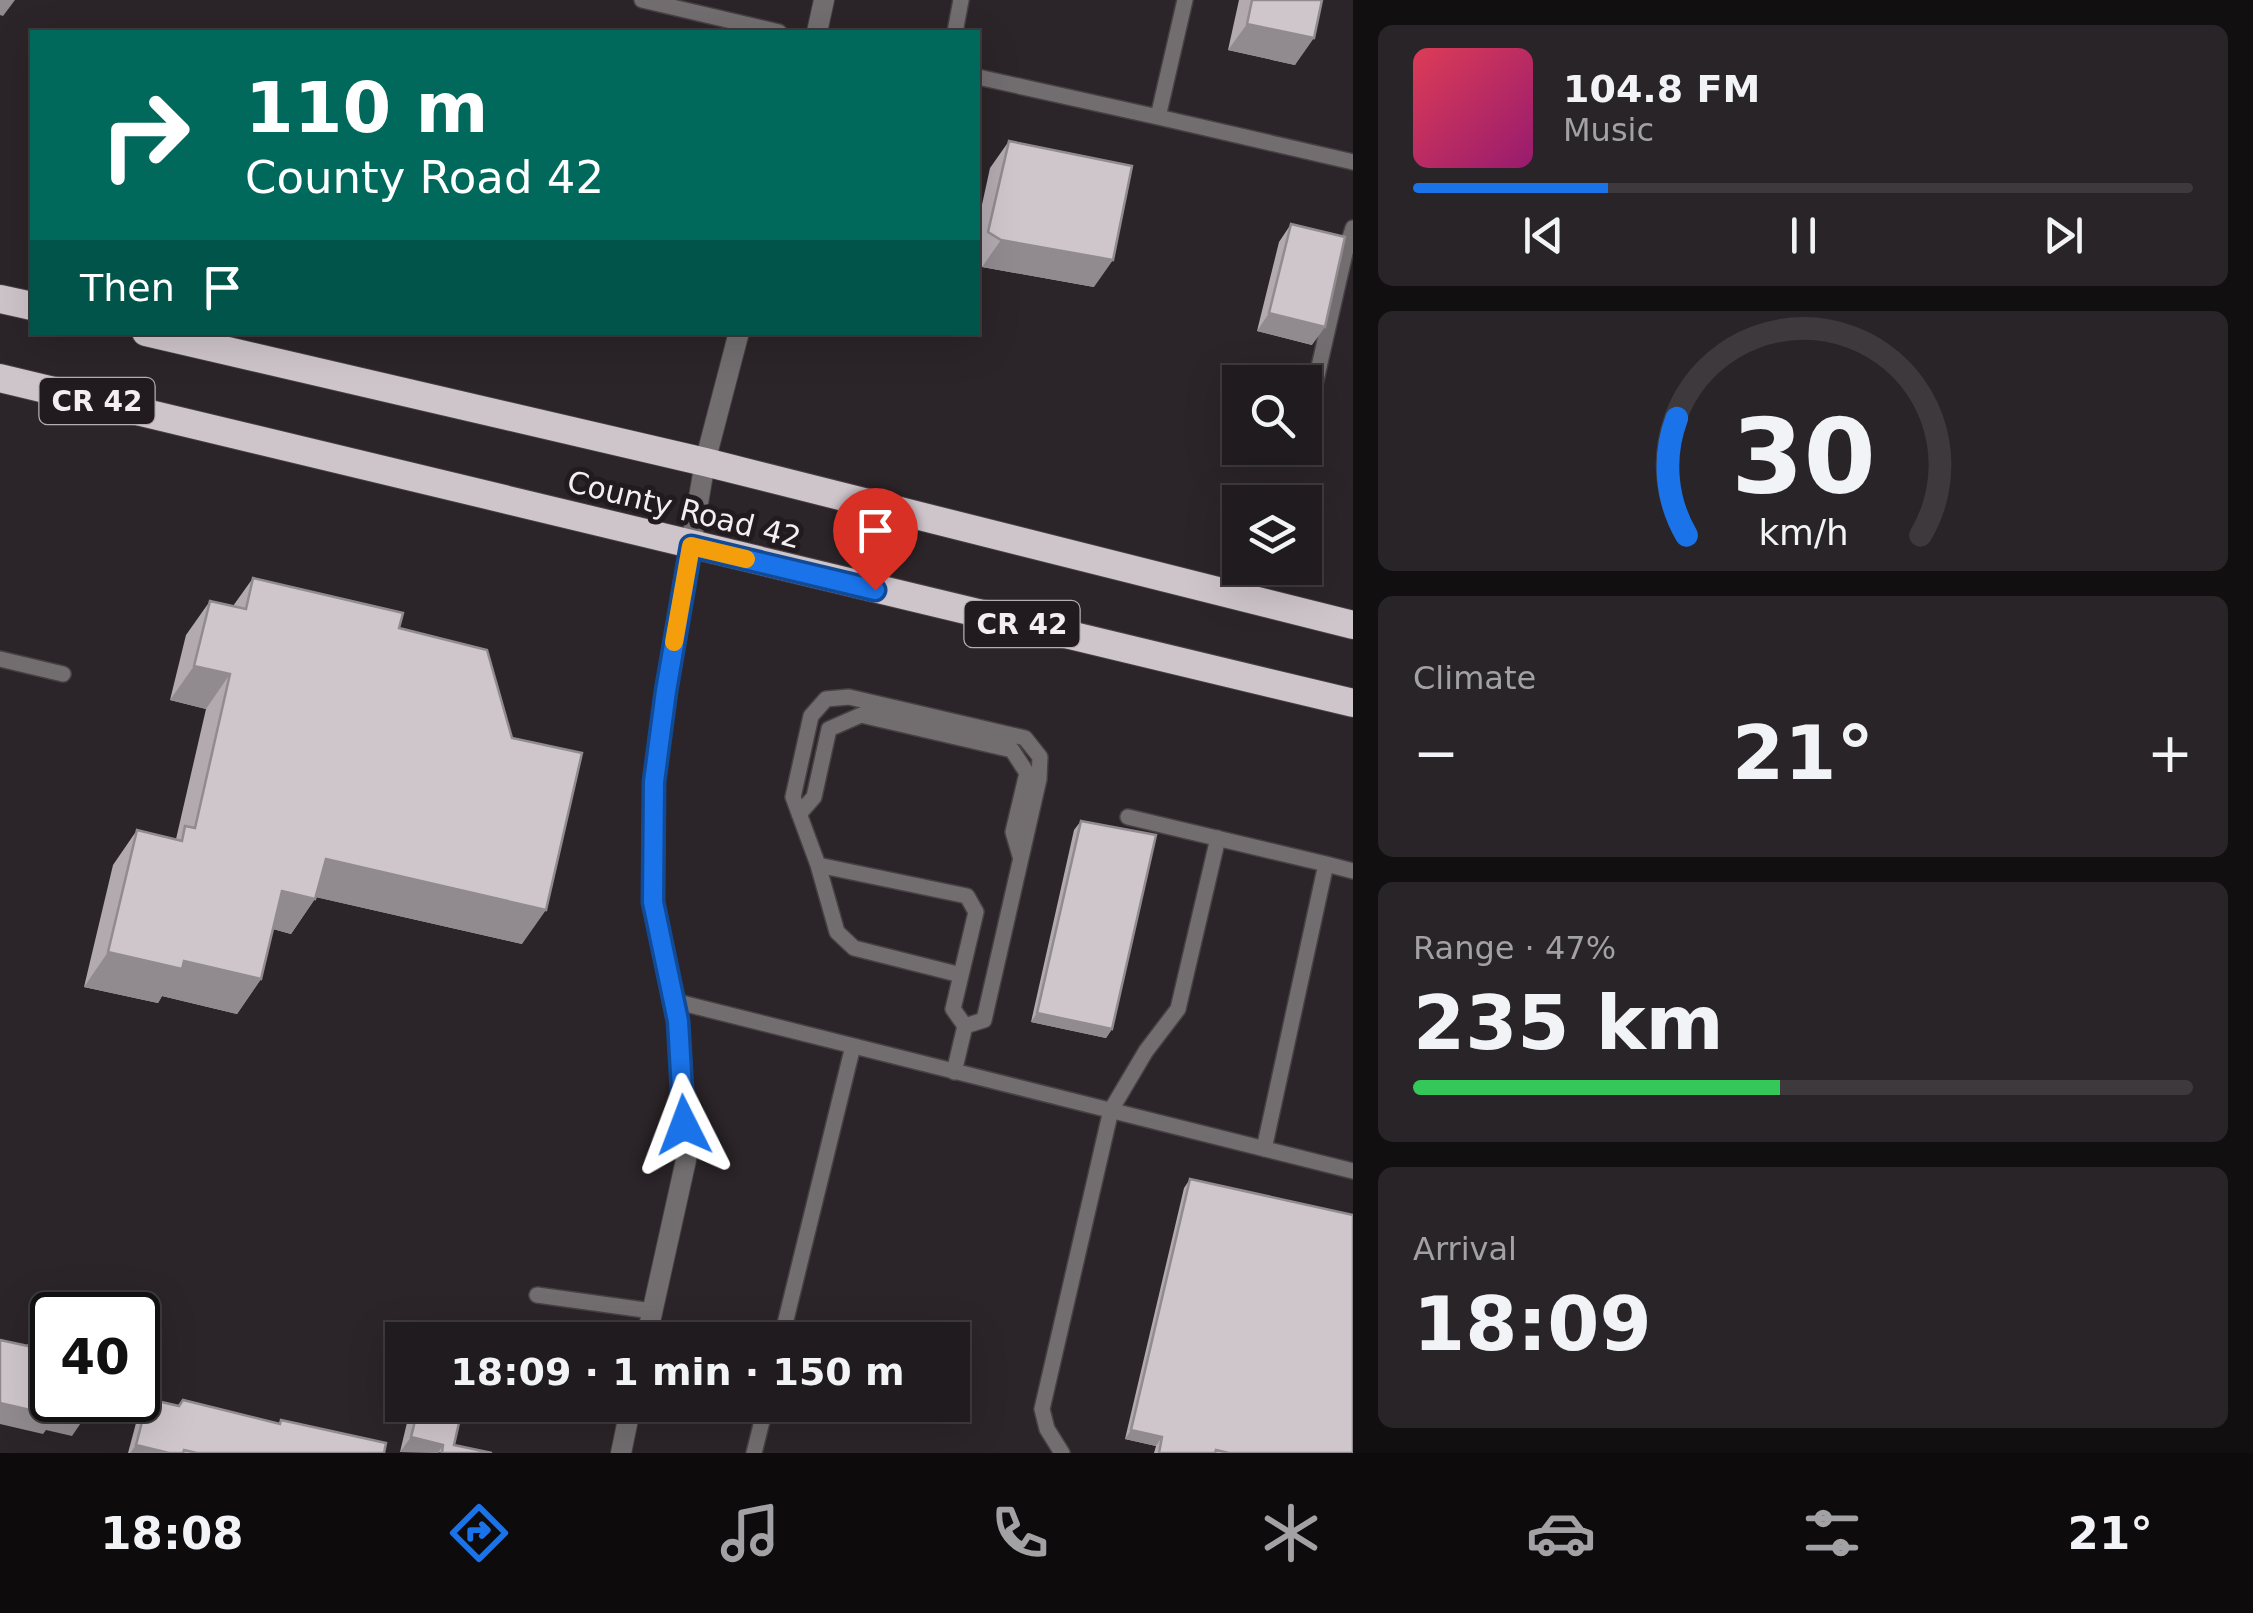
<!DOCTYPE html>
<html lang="en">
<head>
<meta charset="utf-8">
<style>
	:root { --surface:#201b1e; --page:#282427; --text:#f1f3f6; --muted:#a2a1a4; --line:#3d393c; --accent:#1a73e8 }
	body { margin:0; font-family:"DejaVu Sans",sans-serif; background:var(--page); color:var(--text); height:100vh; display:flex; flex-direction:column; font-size:38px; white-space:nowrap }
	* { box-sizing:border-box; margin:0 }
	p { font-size:32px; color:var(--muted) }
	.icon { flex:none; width:55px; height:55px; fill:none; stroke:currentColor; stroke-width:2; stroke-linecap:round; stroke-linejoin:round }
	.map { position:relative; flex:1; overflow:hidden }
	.side { display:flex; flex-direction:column; gap:25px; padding:25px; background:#120f10; width:900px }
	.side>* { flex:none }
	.top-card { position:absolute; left:30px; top:30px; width:950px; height:305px; border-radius:0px; box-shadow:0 10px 40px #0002,0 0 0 2px var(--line); background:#00695c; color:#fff; overflow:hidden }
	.tools { position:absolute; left:1222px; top:365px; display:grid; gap:20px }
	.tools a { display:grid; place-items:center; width:100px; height:100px; border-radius:0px; background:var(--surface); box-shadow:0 10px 40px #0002,0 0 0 2px var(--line); font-size:50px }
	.speed { position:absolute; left:30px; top:1292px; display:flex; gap:20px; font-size:50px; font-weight:700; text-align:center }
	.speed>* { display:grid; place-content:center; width:130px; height:130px; border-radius:50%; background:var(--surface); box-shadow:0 10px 40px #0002,0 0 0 2px var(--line); line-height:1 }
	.speed .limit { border:5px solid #111; border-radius:15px; background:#fff; color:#111 }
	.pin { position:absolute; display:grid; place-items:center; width:85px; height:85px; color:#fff; margin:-102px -42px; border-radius:50% 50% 50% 0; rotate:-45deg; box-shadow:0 0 10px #0007 }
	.pin .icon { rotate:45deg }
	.me { position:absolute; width:110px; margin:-55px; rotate:357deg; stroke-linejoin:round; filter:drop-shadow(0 0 8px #0008) }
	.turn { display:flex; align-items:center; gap:35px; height:210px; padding:0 50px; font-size:45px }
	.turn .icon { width:130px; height:130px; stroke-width:2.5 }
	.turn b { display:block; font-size:70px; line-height:85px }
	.then { display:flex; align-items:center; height:95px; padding:0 50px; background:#0003; gap:20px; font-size:38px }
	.big { font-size:75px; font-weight:700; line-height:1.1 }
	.side .tile { flex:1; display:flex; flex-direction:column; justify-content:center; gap:15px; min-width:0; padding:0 35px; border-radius:15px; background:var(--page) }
	.side .dial { align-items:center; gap:0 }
	.dial svg { height:260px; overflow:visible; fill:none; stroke:var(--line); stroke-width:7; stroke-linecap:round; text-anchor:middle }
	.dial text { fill:var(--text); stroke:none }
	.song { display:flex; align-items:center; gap:30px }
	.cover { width:120px; height:120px; border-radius:15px; background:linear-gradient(135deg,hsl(350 70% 55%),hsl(320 70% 35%)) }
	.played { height:10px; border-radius:5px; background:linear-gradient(90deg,var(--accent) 25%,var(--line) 25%) }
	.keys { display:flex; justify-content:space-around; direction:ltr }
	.heat { display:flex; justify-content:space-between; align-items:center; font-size:55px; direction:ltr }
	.charge { height:15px; border-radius:8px; background:linear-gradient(90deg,#34c759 47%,var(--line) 0) }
	.trip { position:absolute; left:385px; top:1322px; width:585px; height:100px; border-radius:0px; background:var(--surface); box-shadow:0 10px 40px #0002,0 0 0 2px var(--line); font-weight:700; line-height:100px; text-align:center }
	.dock { display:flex; height:160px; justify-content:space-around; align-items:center; background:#0d0b0c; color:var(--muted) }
	.dock .icon { width:70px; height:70px }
	.dock .selected { color:var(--accent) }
	.dock b { font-size:45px; color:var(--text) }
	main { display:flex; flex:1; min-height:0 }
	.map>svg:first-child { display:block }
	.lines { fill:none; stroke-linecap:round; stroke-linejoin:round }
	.service-casing { stroke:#474044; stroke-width:18 }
	.tertiary-casing { stroke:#474044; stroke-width:22 }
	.trunk-casing { stroke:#474044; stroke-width:30 }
	.service { stroke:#726e70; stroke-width:15 }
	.tertiary { stroke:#726e70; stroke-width:20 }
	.trunk { stroke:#cec5cb; stroke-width:28 }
	.wall { fill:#b2aaaf }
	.shaded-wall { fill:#918b8f }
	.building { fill:#cfc6cc; stroke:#918b8f; stroke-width:2.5 }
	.route-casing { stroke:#114b97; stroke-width:25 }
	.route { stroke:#1a73e8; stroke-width:18 }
	.slow { stroke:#f59e0b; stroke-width:18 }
	.labels { text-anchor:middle; stroke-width:10; stroke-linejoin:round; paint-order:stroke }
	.shield { fill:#211a1f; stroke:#b4aeb2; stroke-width:2.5 }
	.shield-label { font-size:28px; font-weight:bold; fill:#f3eef1 }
	.street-label { font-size:30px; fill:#f3eef1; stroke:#211a1f }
</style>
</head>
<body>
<main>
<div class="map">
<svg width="1353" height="1453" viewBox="0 0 1353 1453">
	<rect width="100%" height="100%" fill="#2b2428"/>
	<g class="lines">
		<defs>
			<path id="service" d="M642 0 779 32
				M1185 0 1158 117 1353 162
				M955 32 961 0
				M978 77 1158 117
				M1305 396 1316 380 1345 253 1353 228
				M1229 403 1240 404
				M0 659 63 674
				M799 814 814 797 829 729 861 715 1012 750 1027 773 1013 832 1020 856
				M1128 817 1326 864
				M818 865 793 797 811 716 826 699 849 697 1025 738 1040 757 1039 779 984 1020 965 1026
				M961 975 854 948 837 932 818 865 967 896 976 912 953 1009 965 1026
				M674 1001 1353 1171
				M954 1072 965 1026
				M1264 1149 1326 864 1353 871
				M537 1295 652 1311
				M781 1340 853 1046
				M754 1453 766 1405
				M1062 1453 1047 1429 1042 1409 1111 1110 1146 1051 1178 1009 1218 838"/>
			<path id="tertiary" d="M817 32 824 0
				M646 1340 686 1160 678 1021 653 902 654 782 666 691 705 462 739 332
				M621 1453 631 1405"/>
			<path id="trunk" d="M0 299 32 306
				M146 332 705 462 1353 625
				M0 378 1353 703"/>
		</defs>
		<use href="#service" class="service-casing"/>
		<use href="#tertiary" class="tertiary-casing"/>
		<use href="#trunk" class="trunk-casing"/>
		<use href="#service" class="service"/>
		<use href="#tertiary" class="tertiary"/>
		<use href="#trunk" class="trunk"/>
	</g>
	<path class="wall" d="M1239 0H1322L1295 65 1228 50Z
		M1009 141 1094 287 982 267 978 264V223L990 168Z
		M1291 224 1312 345 1257 331 1279 242Z
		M253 578 399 628 522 944 316 897 291 934 273 929 261 979 237 1014 162 996 158 1003 84 987 113 865 137 830 176 839 206 709 170 700 186 635 210 601 233 606Z
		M1081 821 1112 1029 1106 1038 1031 1022 1074 830Z
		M1190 1179 1353 1453H1154L1156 1446 1125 1439 1184 1188Z
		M148 1399 178 1406 278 1424 281 1420 384 1453H128L139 1412Z
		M414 1405H463L454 1445 492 1453 400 1452 410 1410Z"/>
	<path class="shaded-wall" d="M0 0H15L3 16 0 15Z
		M1247 24 1314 38 1295 65 1228 50Z
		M1001 240 1113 260 1094 287 982 267Z
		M1269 313 1325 327 1312 345 1257 331Z
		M194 666 230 674 206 709 170 700Z
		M326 859 546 910 522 944 302 894Z
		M282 891 315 899 291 934 258 925Z
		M108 952 184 961 261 979 237 1014 162 996 158 1003 84 987Z
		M1037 1013 1112 1029 1106 1038 1031 1022Z
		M0 1403 57 1411 85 1417 72 1436 46 1430 43 1434 0 1424Z
		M1131 1430 1162 1437 1156 1446 1125 1439Z
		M411 1437 443 1445 438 1453 400 1452Z
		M136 1445 169 1453H130Z"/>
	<path class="building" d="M1252 0H1322L1314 38 1247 24Z
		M1009 141 1132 166 1113 260 1001 240 988 232Z
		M1291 224 1345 237 1325 327 1269 313Z
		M253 578 403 613 399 628 487 650 512 738 582 753 546 910 326 859 315 899 282 891 261 979 184 961 182 969 108 952 137 830 182 841 185 826 195 828 230 674 194 666 210 601 246 609Z
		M1081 821 1156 835 1112 1029 1037 1013Z
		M1190 1179 1353 1215V1453H1229L1216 1450 1215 1453H1159L1162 1437 1131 1430Z
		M0 1340 28 1346 31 1341 52 1346V1400H89L85 1417 57 1411 56 1416 0 1403Z
		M148 1399 179 1406 183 1400 280 1424 281 1420 386 1443 384 1453H197L184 1450 183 1453H169L136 1445Z
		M419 1405H463L454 1445 492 1453H442L443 1445 411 1437Z"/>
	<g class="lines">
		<defs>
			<path id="route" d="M684 1125 678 1021 653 902 654 782 666 691 691 546 875 590"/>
		</defs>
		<use href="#route" class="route-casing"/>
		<use href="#route" class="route"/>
		<path class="slow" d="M674 642 691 546 746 559"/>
	</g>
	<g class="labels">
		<g class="shield">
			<rect x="39.5" y="378" width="115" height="46" rx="8"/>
			<rect x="964.5" y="601" width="115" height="46" rx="8"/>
		</g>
		<g class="shield-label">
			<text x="97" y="411">CR 42</text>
			<text x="1022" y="634">CR 42</text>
		</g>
		<g class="street-label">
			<text transform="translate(684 510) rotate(14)" y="10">County Road 42</text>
		</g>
	</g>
</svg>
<div class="tools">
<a><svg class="icon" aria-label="search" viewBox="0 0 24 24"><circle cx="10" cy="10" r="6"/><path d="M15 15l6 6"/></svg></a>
<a><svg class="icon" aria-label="layers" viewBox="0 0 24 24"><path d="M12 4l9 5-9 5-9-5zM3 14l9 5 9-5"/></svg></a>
</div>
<div class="speed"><div class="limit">40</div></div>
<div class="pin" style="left:875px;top:590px;background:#d93025"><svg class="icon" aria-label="arrive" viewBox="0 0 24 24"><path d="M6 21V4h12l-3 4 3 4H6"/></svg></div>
<svg class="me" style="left:684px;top:1125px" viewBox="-20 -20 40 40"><path d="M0-17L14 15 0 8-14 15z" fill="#1a73e8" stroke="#fff" stroke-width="4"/></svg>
<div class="trip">18:09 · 1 min · 150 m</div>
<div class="top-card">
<div class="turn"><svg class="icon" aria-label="right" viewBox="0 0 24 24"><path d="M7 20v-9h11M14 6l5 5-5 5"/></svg><div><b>110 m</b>County Road 42</div></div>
<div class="then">Then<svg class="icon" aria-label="arrive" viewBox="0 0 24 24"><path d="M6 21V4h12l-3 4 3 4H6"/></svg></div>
</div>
</div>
<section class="side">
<div class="tile">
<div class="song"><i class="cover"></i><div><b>104.8 FM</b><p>Music</p></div></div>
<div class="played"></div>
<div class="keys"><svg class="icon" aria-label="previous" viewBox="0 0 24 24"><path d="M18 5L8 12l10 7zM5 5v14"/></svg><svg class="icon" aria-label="pause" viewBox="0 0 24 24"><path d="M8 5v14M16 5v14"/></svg><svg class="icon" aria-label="next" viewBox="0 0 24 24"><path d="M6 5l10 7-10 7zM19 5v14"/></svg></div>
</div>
<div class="tile dial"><svg viewBox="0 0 100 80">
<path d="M14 69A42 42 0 1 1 86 69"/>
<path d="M14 69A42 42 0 0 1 11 33" stroke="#1a73e8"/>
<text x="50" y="56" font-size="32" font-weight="700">30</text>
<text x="50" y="72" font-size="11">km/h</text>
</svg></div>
<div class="tile"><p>Climate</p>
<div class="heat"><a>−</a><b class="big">21°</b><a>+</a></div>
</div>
<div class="tile"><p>Range · 47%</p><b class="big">235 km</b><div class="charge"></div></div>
<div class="tile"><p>Arrival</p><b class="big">18:09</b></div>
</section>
</main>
<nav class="dock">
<b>18:08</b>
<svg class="icon selected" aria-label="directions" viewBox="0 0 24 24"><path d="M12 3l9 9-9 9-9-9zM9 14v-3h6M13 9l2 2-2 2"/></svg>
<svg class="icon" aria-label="music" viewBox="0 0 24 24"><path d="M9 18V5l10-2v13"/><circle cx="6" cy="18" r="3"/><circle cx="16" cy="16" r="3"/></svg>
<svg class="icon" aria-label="phone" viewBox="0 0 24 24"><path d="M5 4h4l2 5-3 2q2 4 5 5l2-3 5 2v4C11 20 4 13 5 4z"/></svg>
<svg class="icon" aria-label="climate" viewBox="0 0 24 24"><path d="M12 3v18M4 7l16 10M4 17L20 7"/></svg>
<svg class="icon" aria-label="car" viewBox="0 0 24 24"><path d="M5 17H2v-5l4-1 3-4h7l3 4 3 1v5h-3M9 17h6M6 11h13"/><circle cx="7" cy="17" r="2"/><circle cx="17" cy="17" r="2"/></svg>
<svg class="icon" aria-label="filters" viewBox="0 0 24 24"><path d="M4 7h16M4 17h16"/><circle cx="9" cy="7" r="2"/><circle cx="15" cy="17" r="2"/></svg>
<b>21°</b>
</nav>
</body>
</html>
